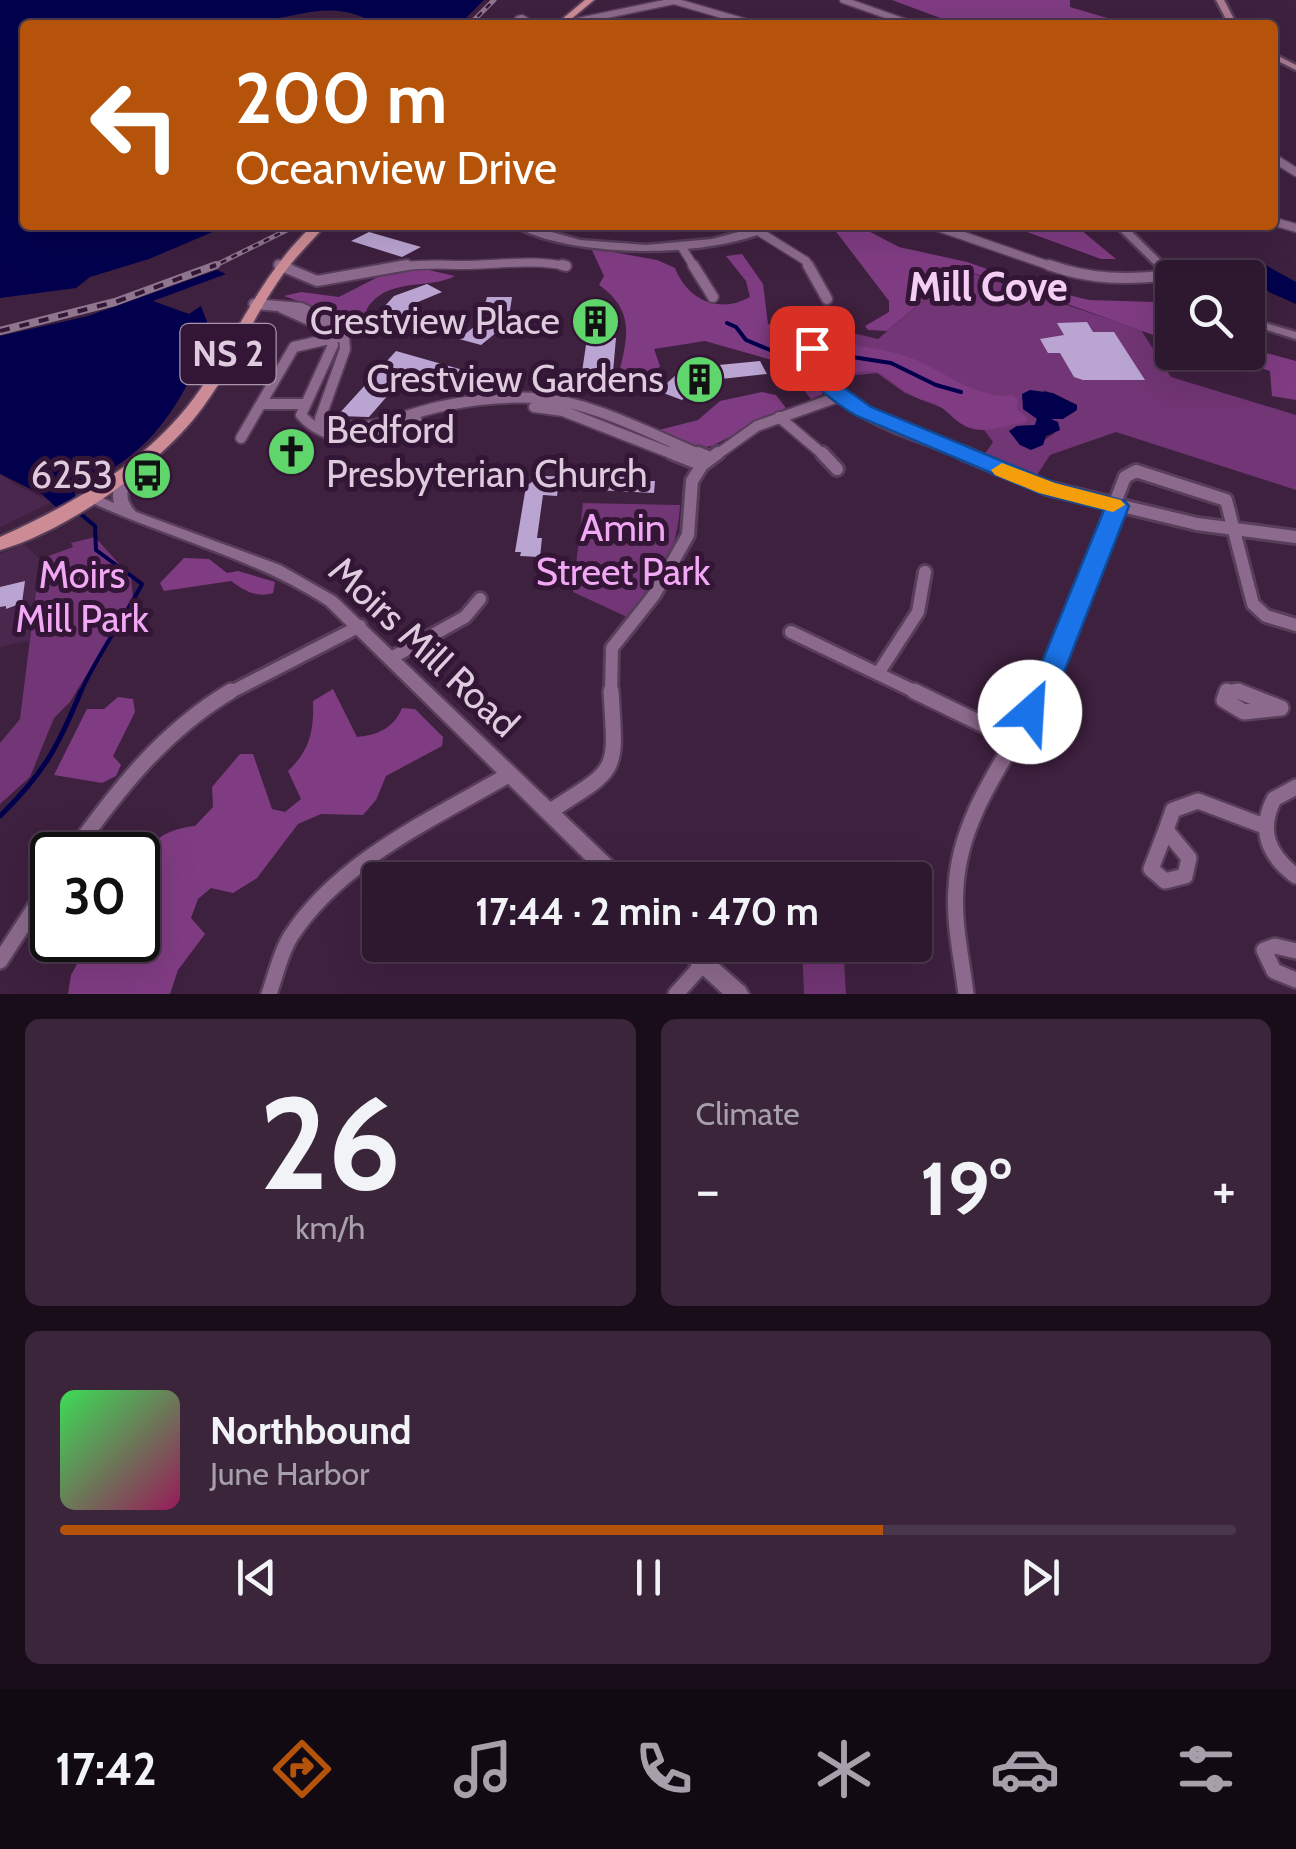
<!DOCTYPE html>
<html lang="en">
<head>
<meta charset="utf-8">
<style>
	:root { --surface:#2e182f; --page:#3a253b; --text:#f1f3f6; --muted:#a7a0aa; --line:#49374b; --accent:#b45309 }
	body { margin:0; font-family:Cabin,sans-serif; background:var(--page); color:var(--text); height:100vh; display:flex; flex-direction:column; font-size:38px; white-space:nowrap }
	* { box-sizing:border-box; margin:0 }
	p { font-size:32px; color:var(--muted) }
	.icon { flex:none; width:55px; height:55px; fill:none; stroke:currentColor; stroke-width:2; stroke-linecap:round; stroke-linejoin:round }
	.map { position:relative; height:994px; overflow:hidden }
	.drawer { display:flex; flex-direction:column; gap:25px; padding:25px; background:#190d1a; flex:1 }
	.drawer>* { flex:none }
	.top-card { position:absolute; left:20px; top:20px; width:1258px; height:210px; border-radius:10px; box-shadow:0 10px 40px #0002,0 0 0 2px var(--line); background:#b45309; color:#fff; overflow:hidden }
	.buttons { position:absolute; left:1155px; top:260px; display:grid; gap:20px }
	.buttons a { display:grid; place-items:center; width:110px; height:110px; border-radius:10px; background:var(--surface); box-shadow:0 10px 40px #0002,0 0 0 2px var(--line); font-size:50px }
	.speed { position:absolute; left:30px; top:832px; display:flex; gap:20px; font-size:50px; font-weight:700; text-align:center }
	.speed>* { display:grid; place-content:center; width:130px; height:130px; border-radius:50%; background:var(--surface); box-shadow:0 10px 40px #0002,0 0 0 2px var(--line); line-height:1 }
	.speed .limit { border:5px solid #111; border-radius:15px; background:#fff; color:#111 }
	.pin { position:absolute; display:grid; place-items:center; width:85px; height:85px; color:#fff; margin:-42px; border-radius:20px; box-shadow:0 5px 15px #0006 }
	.me { position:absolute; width:110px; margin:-55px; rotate:26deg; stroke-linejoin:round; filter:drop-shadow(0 0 8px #0008) }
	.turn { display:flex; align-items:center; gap:35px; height:210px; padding:0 50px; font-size:45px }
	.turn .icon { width:130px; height:130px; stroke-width:2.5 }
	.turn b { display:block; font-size:70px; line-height:85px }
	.big { font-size:75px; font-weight:700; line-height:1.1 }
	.drawer .tile { flex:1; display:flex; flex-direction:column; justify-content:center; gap:15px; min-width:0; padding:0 35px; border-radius:15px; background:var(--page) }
	.drawer .dial { align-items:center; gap:0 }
	.dial b { font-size:130px; line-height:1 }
	.song { display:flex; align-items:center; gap:30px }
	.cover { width:120px; height:120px; border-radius:15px; background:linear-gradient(135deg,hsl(130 70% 55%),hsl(330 70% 35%)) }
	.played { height:10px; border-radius:5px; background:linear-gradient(90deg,var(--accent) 70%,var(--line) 70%) }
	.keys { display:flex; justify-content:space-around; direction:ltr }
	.heat { display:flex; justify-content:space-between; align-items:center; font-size:55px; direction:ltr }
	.drawer .tiles { flex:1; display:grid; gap:25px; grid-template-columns:1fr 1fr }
	.tile:last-child { grid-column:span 2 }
	.trip { position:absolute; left:362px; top:862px; width:570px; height:100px; border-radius:10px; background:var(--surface); box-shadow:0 10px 40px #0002,0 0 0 2px var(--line); font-weight:700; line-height:100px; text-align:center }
	.dock { display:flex; height:160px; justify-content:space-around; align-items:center; background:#120a13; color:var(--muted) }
	.dock .icon { width:70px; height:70px }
	.dock .selected { color:var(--accent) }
	.dock b { font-size:45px; color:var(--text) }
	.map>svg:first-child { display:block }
	.built { fill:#4a274c }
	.green { fill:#723575; fill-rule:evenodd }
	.forest { fill:#803c83 }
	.water { fill:#02004d }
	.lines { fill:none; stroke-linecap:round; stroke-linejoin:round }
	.stream-far1 { stroke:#02004d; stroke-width:4 }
	.stream { stroke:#02004d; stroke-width:5 }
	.building { fill:#baa5d2 }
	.minor-far4-casing { stroke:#583e5a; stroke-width:9 }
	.minor-far3-casing { stroke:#583e5a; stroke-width:11 }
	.minor-far2-casing { stroke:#583e5a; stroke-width:14 }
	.minor-far1-casing { stroke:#583e5a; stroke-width:18 }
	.minor-casing { stroke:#583e5a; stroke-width:20 }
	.tertiary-casing { stroke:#583e5a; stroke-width:5 }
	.secondary-casing { stroke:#583e5a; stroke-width:5 }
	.primary-casing { stroke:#583e5a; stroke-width:4 }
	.minor-far4 { stroke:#8c6a8d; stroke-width:6 }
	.minor-far3 { stroke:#8c6a8d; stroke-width:8 }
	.minor-far2 { stroke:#8c6a8d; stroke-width:10 }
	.minor-far1 { stroke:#8c6a8d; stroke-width:12 }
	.minor { stroke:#8c6a8d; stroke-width:15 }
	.tertiary { fill:#8c6a8d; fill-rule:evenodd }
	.secondary { fill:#ac7b91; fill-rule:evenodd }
	.primary { fill:#cd8c95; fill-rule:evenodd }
	.rail-far1-casing { stroke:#8f768f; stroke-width:5 }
	.rail-casing { stroke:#8f768f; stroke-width:8 }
	.rail-far1 { stroke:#331635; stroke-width:2.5; stroke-dasharray:6; stroke-linecap:butt }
	.rail { stroke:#331635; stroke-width:4; stroke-dasharray:10; stroke-linecap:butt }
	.route { fill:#1a73e8; stroke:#114b97; stroke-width:2.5 }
	.slow { fill:#f59e0b }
	.labels { text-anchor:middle; stroke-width:10; stroke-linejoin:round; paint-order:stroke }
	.shield { fill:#331635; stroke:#ab95ab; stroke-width:2.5 }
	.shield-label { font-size:35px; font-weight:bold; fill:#decbde }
	.poi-label { font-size:38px; fill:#decbde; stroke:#331635; text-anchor:end }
	.park-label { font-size:38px; fill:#f2a8f5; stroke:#331635 }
	.street-label { font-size:38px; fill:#decbde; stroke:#331635 }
	.far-district-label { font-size:40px; font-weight:bold; fill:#f5cef6; stroke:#331635 }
</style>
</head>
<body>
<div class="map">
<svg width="1296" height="994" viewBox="0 0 1296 994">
	<rect width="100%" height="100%" fill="#3e203f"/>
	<path class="built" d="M0 473 14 484 52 502 0 527Z
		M24 544 40 559 29 641 0 647V554Z"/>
	<path class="green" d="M960 269 1141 330 1171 377 1296 415V490L1116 432 1050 455 1037 475 984 455 993 442 979 423 905 393 877 373 836 377 827 360V339L809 333 814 324 828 327 824 310H830L835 329 878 339ZM1044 390 1077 405 1063 419H1051L1055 433 1044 440 1020 445 1010 431 1017 426 1035 425Z
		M583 503 680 505C678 551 658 583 627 617L573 592Z
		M95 537 131 577 133 597 70 702 54 718 30 777 0 804V743L20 719 40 559 73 547 71 543Z
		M802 945H843L846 994H804Z"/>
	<path class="forest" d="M892 0H1070V7L1131 25H959Z
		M835 225H857L899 247 967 262 1052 291 1089 300 1154 302 1172 315V332L1156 336 1026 289 960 269 887 331 868 330 865 326 889 312V301L834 229Z
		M1008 225H1075L1116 259H1101Z
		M591 248 657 260 675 268C688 301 720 314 750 297L746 281 726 256 742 254 763 284 768 324 801 331 798 344 823 394 811 399 782 363 705 341 654 349 660 366 649 379 625 388 617 381C627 340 637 312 599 285L604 276Z
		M420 268 455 276C431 289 393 278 371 303 365 309 366 317 359 323L284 296 301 292 339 297 378 277Z
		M842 343C865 347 888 350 911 358 941 369 979 401 1012 395L1018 400 1017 409 1028 419 1025 423C1008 424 988 434 970 428 957 424 949 412 938 405 931 401 922 401 915 397 872 373 894 367 838 374L823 350Z
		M1248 348 1296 361V400L1272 396 1270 371 1217 353 1248 352Z
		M762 392 776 395 786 408 712 446 699 448 655 431 698 420 720 401Z
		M184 558 209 559 227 573 238 571 275 582 273 593C256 598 245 591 231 581L164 591 160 583Z
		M333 689 357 737C378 735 394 728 402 708L415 709 443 737 442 746 386 776 376 800 363 815 321 814 298 824 257 878 233 893 211 888 198 899 191 918 205 934 178 970 170 994H68L71 975 90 940H138C138 889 127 833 195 826L213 807 212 787 240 754H253L272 809 285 812 301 799 288 771C310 750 314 731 313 701Z
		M118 697 133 699 135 712 113 756 121 765 116 776 102 783 54 775 87 709H104Z"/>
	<path class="water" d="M0 0H484L459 25H426L418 18 393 20V25H369V20C333 2 304 14 269 20L271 23 265 25H25V225H229L149 259 90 277 76 288 0 298Z
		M1258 261 1296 282V304L1269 292 1243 269 1246 262Z
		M217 270 226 274 153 301 189 314 201 306 207 322 195 347C205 367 163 427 146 442 126 462 99 477 75 493L76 501 59 510 43 495 0 474V336L88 316Z
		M1030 390 1053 393 1077 405V410L1063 419H1051L1058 422 1060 430 1046 436 1043 445 1031 450 1020 445 1009 431 1017 426 1035 425 1037 419 1023 409 1022 394Z"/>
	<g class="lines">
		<path class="stream-far1" d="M727 323 736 327 746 340 782 355 803 349
			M820 352 891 363 936 385 961 392
			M77 511 95 526 96 550 142 584C122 622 97 655 80 694"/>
		<path class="stream" d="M0 816C44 773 58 747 81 691"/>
	</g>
	<path class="building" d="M369 232 421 247 402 257 351 241Z
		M427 284 442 292 418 302 398 324 372 320 394 296Z
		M487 297H512L508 323 481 345 459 339 481 321Z
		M583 303H611L607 338H616L613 372H582L587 338H578Z
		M1087 322 1093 332H1114L1145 380H1083L1074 377 1060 353H1048L1040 339 1064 335 1057 323Z
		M396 351 470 372 448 386 433 380 440 375 410 370 369 417 337 416Z
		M760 361 767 374 703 381 682 400 658 391 676 375 698 367Z
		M541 476 648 477V481H655L654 493 558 488 557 496 543 495 537 538H542L540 557 520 556 521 552H515L526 486Z
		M25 581 22 603 6 609V606L0 607V587Z"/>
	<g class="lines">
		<defs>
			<path id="minor-far4" d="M843 0 914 25
				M520 25 518 19 522 18 527 21 524 25
				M559 25 674 1 746 22"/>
			<path id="minor-far3" d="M1272 157 1296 172
				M1272 221 1296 228
				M932 225 1056 268
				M758 231 806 261 810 268
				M681 246 695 268
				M279 265 290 268
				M393 268C416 264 433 264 456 265 493 266 529 258 566 266"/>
			<path id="minor-far2" d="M279 265 317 281 407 265
				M562 265 566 266
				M693 265 713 297
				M808 265 827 299
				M1049 265C1091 280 1127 280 1171 275
				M254 304 301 308 343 327 345 349 320 419C361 439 397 416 438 407 470 400 505 396 538 398 594 402 652 435 704 456
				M282 308 320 325 333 345 301 415C333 451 377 434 417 421
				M815 333C807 411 913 432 969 456
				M264 404H305
				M534 407 563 411 678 456
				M779 417 825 456
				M241 438 294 347 338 337
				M715 456 757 426 838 397"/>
			<path id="minor-far1" d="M672 453 702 465
				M698 453 710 458
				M822 453 837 469
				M963 453 1047 488 1197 524 1296 537
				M791 632 920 694
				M393 657 465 617 480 599
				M879 672 918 612 925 572
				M227 694 360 626
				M611 694 612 648 654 595 688 535 692 481 702 465 718 453
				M1041 694 1125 477 1136 471 1226 500 1253 604 1266 616 1296 625
				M1225 694 1234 690 1244 694"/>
			<path id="minor" d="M914 691 1013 739
				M1227 691 1224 700 1244 712 1281 708 1238 691
				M1296 787 1274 799C1258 831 1268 855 1296 876
				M550 811C620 767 616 774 611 691
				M1166 830 1189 858 1185 876 1165 881 1151 869Z
				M1166 830 1173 810 1198 801 1264 826
				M71 855C117 791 162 732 231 691
				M1296 951 1275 946 1264 950 1274 971 1296 980
				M0 961 52 881
				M269 994C276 975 280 953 291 936 340 860 435 818 510 774
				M676 994 702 965
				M966 994C962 959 953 923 956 887 960 813 1010 754 1043 691"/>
			<path id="tertiary" d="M512 225H527L580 240 646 245 712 239 765 225H780C719 259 572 260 512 225Z
				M1114 225H1125L1179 278H1172V281L1170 280Z
				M1248 318 1296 332V339L1248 324Z
				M131 468 138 472C127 487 122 497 136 512L280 565 336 597 626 874 629 880H606L326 605C252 557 167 538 88 501L86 498 93 494 114 503C110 489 118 479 126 469Z
				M673 945H697L745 987 749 994H723L676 951Z"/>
			<path id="secondary" d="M1216 0H1224L1237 25H1229Z
				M1272 53 1296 65V70L1272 58Z"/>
			<path id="primary" d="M585 0H594L564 25H555Z
				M313 225H326C309 244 291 261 277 283 250 323 232 368 203 407 162 464 67 531 0 550V537C82 500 161 454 209 376 242 323 266 269 313 225Z"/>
		</defs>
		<use href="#minor-far4" class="minor-far4-casing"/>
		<use href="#minor-far3" class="minor-far3-casing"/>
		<use href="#minor-far2" class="minor-far2-casing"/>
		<use href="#minor-far1" class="minor-far1-casing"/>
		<use href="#minor" class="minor-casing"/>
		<use href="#tertiary" class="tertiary-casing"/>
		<use href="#secondary" class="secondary-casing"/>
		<use href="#primary" class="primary-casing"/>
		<use href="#minor-far4" class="minor-far4"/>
		<use href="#minor-far3" class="minor-far3"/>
		<use href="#minor-far2" class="minor-far2"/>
		<use href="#minor-far1" class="minor-far1"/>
		<use href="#minor" class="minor"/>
		<use href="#tertiary" class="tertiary"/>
		<use href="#secondary" class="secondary"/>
		<use href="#primary" class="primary"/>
		<defs>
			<path id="rail-far1" d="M469 25 494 0
				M210 268 297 225"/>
			<path id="rail" d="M0 331 115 302 216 265"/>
		</defs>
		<use href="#rail-far1" class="rail-far1-casing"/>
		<use href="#rail" class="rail-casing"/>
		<use href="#rail-far1" class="rail-far1"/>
		<use href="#rail" class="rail"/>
	</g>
	<path class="route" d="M812 342 822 348 823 359 833 380 871 407 1055 483 1125 501 1129 506 1059 685 1039 720 1030 723 1020 720 1016 712 1033 684 1104 510 1039 493 857 416C830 400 804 382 803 348Z"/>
	<path class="slow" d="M1002 463 1055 483 1121 500 1125 505 1113 512 1039 493 995 475 991 470Z"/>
	<defs>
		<symbol id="building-disc" viewBox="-11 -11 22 22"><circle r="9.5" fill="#5fd56b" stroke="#331635"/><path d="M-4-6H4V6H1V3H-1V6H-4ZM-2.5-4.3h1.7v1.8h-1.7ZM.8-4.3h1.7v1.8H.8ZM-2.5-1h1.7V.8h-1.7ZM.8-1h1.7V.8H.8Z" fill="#111"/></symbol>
		<symbol id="church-disc" viewBox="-11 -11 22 22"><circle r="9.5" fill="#5fd56b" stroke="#331635"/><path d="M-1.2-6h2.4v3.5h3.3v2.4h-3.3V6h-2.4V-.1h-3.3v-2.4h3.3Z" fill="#111"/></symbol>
		<symbol id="bus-disc" viewBox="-11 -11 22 22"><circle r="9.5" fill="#5fd56b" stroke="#331635"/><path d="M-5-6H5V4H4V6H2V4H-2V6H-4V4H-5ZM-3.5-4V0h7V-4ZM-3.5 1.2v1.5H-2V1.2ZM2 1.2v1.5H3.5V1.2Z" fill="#111"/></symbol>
	</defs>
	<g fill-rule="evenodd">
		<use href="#building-disc" x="568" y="294" width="55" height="55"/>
		<use href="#building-disc" x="672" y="352" width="55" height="55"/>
		<use href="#church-disc" x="264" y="424" width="55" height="55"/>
		<use href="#bus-disc" x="120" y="448" width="55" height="55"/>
	</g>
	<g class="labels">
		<rect class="shield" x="180.5" y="324" width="95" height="60" rx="8"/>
		<g class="shield-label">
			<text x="228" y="366">NS 2</text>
		</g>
		<g class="poi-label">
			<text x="560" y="334">Crestview Place</text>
			<text x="664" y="392">Crestview Gardens</text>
			<text x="326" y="443" text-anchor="start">Bedford<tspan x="326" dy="44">Presbyterian Church</tspan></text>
			<text x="113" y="488">6253</text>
		</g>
		<g class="park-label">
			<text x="623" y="541">Amin<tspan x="623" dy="44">Street Park</tspan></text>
			<text x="82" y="588">Moirs<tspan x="82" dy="44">Mill Park</tspan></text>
		</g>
		<g class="street-label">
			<text transform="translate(424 647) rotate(43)" y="13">Moirs Mill Road</text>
		</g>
		<g class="far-district-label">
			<text x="988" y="301">Mill Cove</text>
		</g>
	</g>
</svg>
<div class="buttons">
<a><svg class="icon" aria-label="search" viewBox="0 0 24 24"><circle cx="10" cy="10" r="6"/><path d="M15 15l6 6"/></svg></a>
</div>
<div class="speed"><div class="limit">30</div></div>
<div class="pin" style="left:812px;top:348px;background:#d93025"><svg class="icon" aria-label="arrive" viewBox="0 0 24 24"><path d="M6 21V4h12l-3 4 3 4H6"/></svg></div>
<svg class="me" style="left:1030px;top:712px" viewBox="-20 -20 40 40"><circle r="19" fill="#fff"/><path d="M0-13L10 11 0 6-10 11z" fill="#1a73e8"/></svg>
<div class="trip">17:44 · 2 min · 470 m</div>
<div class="top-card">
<div class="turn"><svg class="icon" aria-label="left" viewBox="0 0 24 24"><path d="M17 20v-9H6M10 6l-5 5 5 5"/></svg><div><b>200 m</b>Oceanview Drive</div></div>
</div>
</div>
<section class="drawer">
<div class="tiles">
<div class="tile dial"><b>26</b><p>km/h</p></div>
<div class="tile"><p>Climate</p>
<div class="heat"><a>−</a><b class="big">19°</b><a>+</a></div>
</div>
<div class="tile">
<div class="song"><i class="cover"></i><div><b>Northbound</b><p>June Harbor</p></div></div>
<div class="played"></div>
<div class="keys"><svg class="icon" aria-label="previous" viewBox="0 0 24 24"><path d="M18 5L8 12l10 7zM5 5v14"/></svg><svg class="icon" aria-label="pause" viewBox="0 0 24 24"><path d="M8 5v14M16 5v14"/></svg><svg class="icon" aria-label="next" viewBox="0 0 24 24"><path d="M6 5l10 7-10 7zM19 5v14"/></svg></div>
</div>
</div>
</section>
<nav class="dock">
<b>17:42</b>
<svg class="icon selected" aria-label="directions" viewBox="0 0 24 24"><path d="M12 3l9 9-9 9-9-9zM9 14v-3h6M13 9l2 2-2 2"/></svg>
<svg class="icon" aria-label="music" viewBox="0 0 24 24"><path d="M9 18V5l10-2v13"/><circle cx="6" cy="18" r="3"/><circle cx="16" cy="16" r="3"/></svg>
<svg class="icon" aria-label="phone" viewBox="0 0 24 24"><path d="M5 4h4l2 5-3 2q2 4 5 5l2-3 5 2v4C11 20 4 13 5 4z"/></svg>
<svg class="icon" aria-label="climate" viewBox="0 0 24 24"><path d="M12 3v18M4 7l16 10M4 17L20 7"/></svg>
<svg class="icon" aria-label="car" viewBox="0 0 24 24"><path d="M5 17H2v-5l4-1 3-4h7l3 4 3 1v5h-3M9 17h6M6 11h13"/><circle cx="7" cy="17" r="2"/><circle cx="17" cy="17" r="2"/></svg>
<svg class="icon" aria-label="filters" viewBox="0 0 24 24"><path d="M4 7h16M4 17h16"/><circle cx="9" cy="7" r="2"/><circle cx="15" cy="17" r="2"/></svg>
</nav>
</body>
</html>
